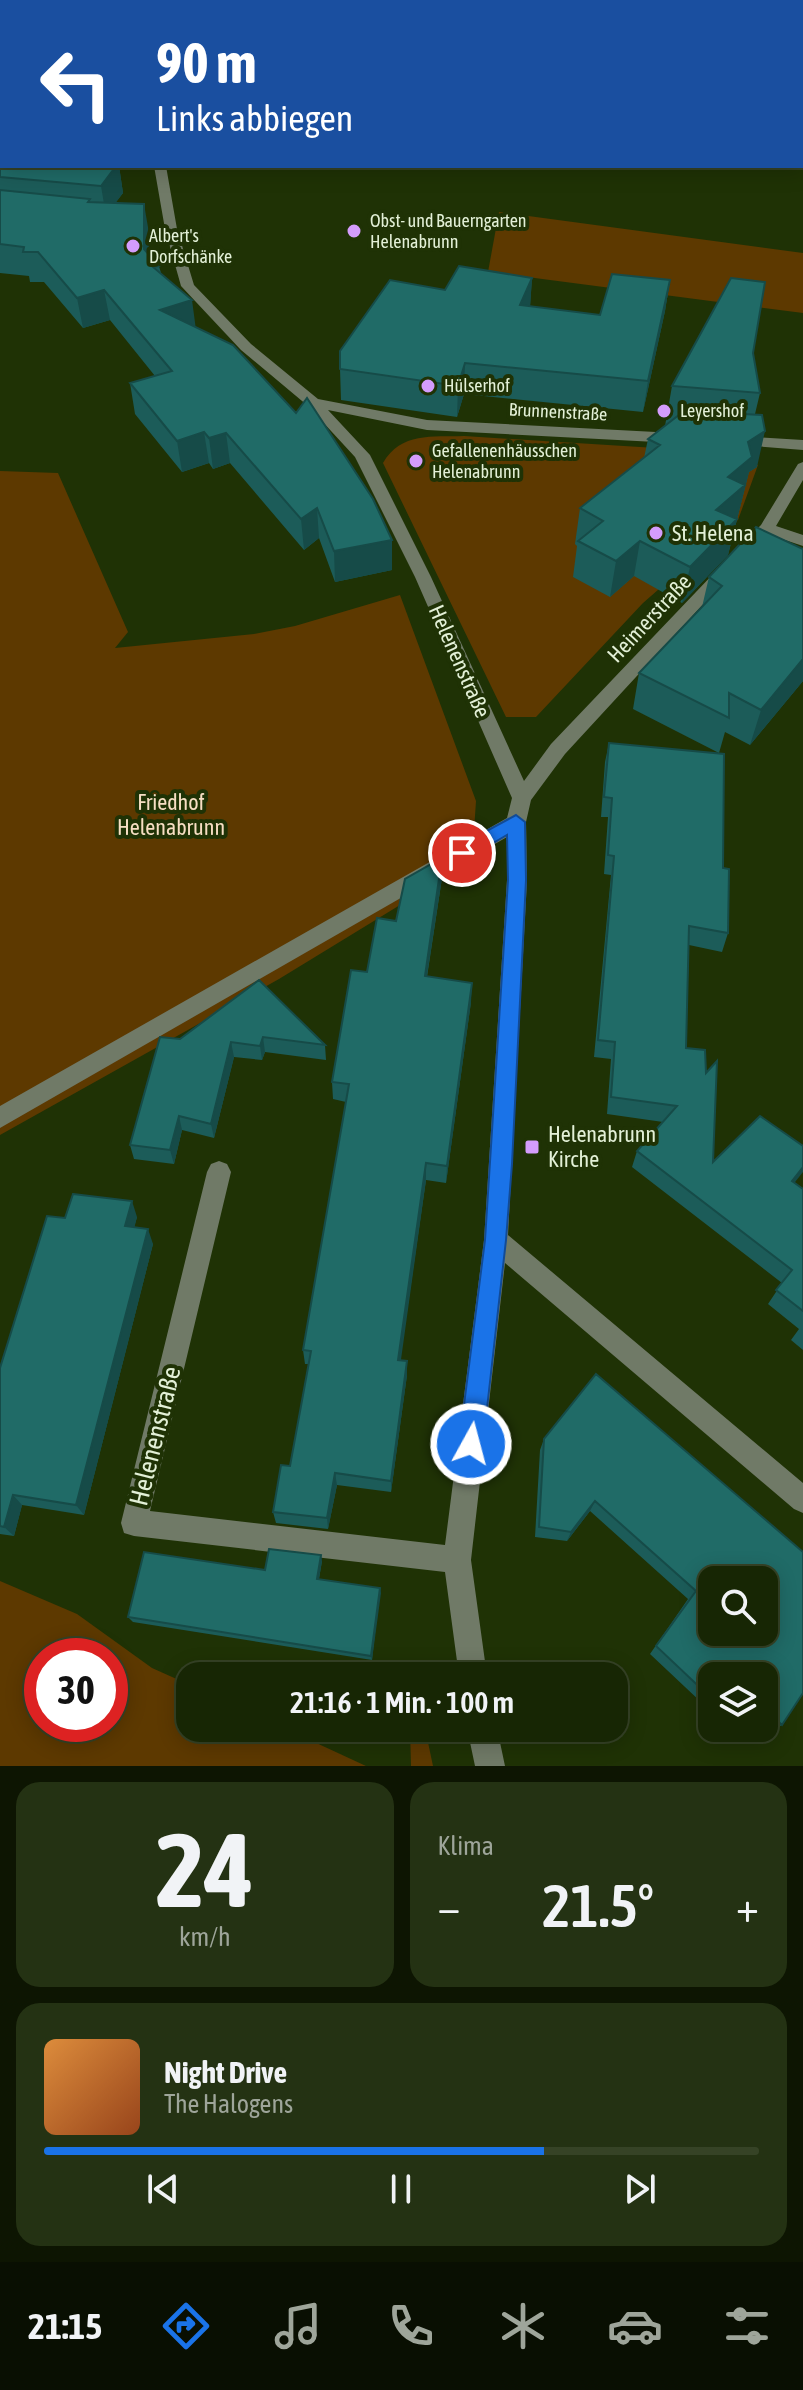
<!DOCTYPE html>
<html lang="de">
<head>
<meta charset="utf-8">
<style>
	:root { --surface:#172604; --page:#243213; --text:#f1f3f6; --muted:#9ea59a; --line:#364326; --accent:#1a73e8 }
	body { margin:0; font-family:"Asap Condensed",sans-serif; background:var(--page); color:var(--text); height:100vh; display:flex; flex-direction:column; font-size:30px; white-space:nowrap }
	* { box-sizing:border-box; margin:0 }
	p { font-size:26px; color:var(--muted) }
	.icon { flex:none; width:44px; height:44px; fill:none; stroke:currentColor; stroke-width:2; stroke-linecap:round; stroke-linejoin:round }
	.map { position:relative; height:1766px; overflow:hidden }
	.side { display:flex; flex-direction:column; gap:16px; padding:16px; background:#0d1502; flex:1 }
	.side>* { flex:none }
	.guide { position:absolute; left:0px; top:0px; width:804px; height:168px; box-shadow:0 4px 20px #0003,0 0 0 2px var(--line); background:#1a4fa0; color:#fff; overflow:hidden }
	.buttons { position:absolute; left:698px; top:1566px; display:grid; gap:16px }
	.buttons a { display:grid; place-items:center; width:80px; height:80px; border-radius:16px; background:var(--surface); box-shadow:0 4px 20px #0003,0 0 0 2px var(--line); font-size:40px }
	.speed { position:absolute; left:24px; top:1638px; display:flex; gap:16px; font-size:40px; font-weight:700; text-align:center }
	.speed>* { display:grid; place-content:center; width:104px; height:104px; border-radius:50%; background:var(--surface); box-shadow:0 4px 20px #0003,0 0 0 2px var(--line); line-height:1 }
	.speed .limit { border:12px solid #d22; background:#fff; color:#111 }
	.pin { position:absolute; display:grid; place-items:center; width:68px; height:68px; color:#fff; margin:-34px; border:4px solid #fff; border-radius:50%; box-shadow:0 2px 8px #0007 }
	.me { position:absolute; width:88px; margin:-44px; rotate:7deg; stroke-linejoin:round; filter:drop-shadow(0 0 6px #0008) }
	.turn { display:flex; align-items:center; gap:28px; height:168px; padding:0 24px; font-size:36px }
	.turn .icon { width:104px; height:104px; stroke-width:2.5 }
	.turn b { display:block; font-size:56px; line-height:68px }
	.big { font-size:60px; font-weight:600; line-height:1.1 }
	.side .card { flex:1; display:flex; flex-direction:column; justify-content:center; gap:12px; min-width:0; padding:0 28px; border-radius:24px; background:var(--page) }
	.side .dial { align-items:center; gap:0 }
	.dial b { font-size:104px; line-height:1 }
	.song { display:flex; align-items:center; gap:24px }
	.cover { width:96px; height:96px; border-radius:12px; background:linear-gradient(135deg,hsl(30 70% 55%),hsl(20 70% 35%)) }
	.played { height:8px; border-radius:4px; background:linear-gradient(90deg,var(--accent) 70%,var(--line) 70%) }
	.keys { display:flex; justify-content:space-around; direction:ltr }
	.heat { display:flex; justify-content:space-between; align-items:center; font-size:44px; direction:ltr }
	.side .tiles { flex:1; display:grid; gap:16px; grid-template-columns:1fr 1fr }
	.card:last-child { grid-column:span 2 }
	.trip { position:absolute; left:176px; top:1662px; width:452px; height:80px; border-radius:24px; background:var(--surface); box-shadow:0 4px 20px #0003,0 0 0 2px var(--line); font-weight:600; line-height:80px; text-align:center }
	.tabs { display:flex; height:128px; justify-content:space-around; align-items:center; background:#090f02; color:var(--muted) }
	.tabs .icon { width:56px; height:56px }
	.tabs .selected { color:var(--accent) }
	.tabs b { font-size:36px; color:var(--text) }
	.map>svg:first-child { display:block }
	.green { fill:#5d3900; fill-rule:evenodd }
	.lines { fill:none; stroke-linecap:round; stroke-linejoin:round }
	.minor { fill:#707a67; fill-rule:evenodd }
	.wall { fill:#1c5c59; fill-rule:evenodd }
	.shaded-wall { fill:#164b48 }
	.building { fill:#206b67; stroke:#164b48; stroke-width:2; fill-rule:evenodd }
	.route { fill:#1a73e8; stroke:#114b97; stroke-width:2 }
	.poi-dot { fill:#d49cfc; stroke:#1f3205; stroke-width:3 }
	.labels { text-anchor:middle; stroke-width:8; stroke-linejoin:round; paint-order:stroke }
	.far-poi-label { font-size:18px; fill:#e3f0d7; stroke:#1f3205; text-anchor:start }
	.far-street-label { font-size:18px; fill:#e3f0d7; stroke:#1f3205 }
	.poi-label { font-size:22px; fill:#e3f0d7; stroke:#1f3205; text-anchor:start }
	.street-label { font-size:22px; fill:#e3f0d7; stroke:#1f3205 }
	.park-label { font-size:22px; fill:#f7dec3; stroke:#1f3205 }
	.near-street-label { font-size:26px; fill:#e3f0d7; stroke:#1f3205 }
</style>
</head>
<body>
<div class="map">
<svg width="803" height="1766" viewBox="0 0 803 1766">
	<rect width="100%" height="100%" fill="#1f3205"/>
	<path class="green" d="M499 212 803 253V313L488 272Z
		M464 436 736 453 758 465 738 520 643 603 536 717H506L383 463C401 432 432 437 464 436Z
		M0 471 58 473 128 632 115 648 254 634 295 626 400 595 476 801 472 861 279 979 0 1135Z
		M0 1581 77 1614 152 1668 190 1685V1728H284L366 1766H0ZM42 1656H110V1724H42Z
		M410 1728H425L433 1766H411Z"/>
	<g class="lines">
		<path class="minor" d="M108 0H118L119 2H109Z
			M154 166H166L177 229 194 285 251 344 318 399 427 420 675 433 683 438 675 443 427 430 328 410 370 455 431 577 524 781 551 744 716 571 722 569 730 575 565 754 531 800 526 822 527 880 508 1235 803 1483V1513L794 1509 505 1263 471 1560 487 1676H459L445 1572 134 1536 124 1533 121 1523 207 1172 211 1164 219 1161 227 1164 231 1172 150 1511 445 1545 484 1240 507 880V837L0 1128V1106L507 818 512 798 415 577 355 457 308 406 241 350 181 286 165 229Z
			M735 436 803 440V450L730 444V438Z
			M803 462V480L776 526 803 535V546L770 535 753 553H741V545L761 525 798 464Z
			M467 1728H497L505 1766H475Z"/>
	</g>
	<path class="wall" d="M0 0 2 166H119L123 193 115 203 149 233V254L159 266 161 273 195 327 392 540V570L335 582 319 538 304 550 230 463 213 469 209 463 182 472 135 414 130 383 155 376 110 320 83 328 44 282H30L29 276 0 273Z
		M532 278 530 306 600 315 670 280 665 311 643 412 464 394 457 417 341 400 340 369 445 290Z
		M753 353 760 393 755 414 757 467 749 472 728 555 682 603 634 576 610 597 573 577 577 546 575 544 580 508 644 458 648 439 665 426 672 386Z
		M756 527 803 681 750 745 725 732 719 753 633 709 639 673 702 607 709 577Z
		M609 743 723 868 728 933 722 952 689 945 686 1048 706 1073 713 1162 794 1183 803 1189V1350L791 1340 799 1329 768 1304 782 1283 632 1167 637 1151 663 1122 607 1114 611 1059 594 1057 611 875 604 874 608 817H601L605 762Z
		M442 858V878L427 977 471 1002 446 1183 426 1180 400 1360 407 1361V1375L391 1492 337 1485 328 1529 276 1523 273 1512 290 1466 309 1364H305L303 1350 346 1102 333 1099 332 1082 367 972Z
		M259 980 325 1045 326 1060 265 1052 262 1060 234 1057 214 1138 182 1130 174 1164 134 1159 130 1145 180 1039Z
		M137 1217 134 1227 153 1244 84 1515 22 1505 14 1536 0 1534V1368L65 1218Z
		M596 1374 803 1552V1693L782 1725 773 1730 764 1722V1676H712V1694L702 1703 650 1654 688 1599 590 1511 567 1541 535 1537 540 1450 544 1439ZM712 1580H764V1632H712Z
		M322 1561 319 1579 380 1588 372 1660 133 1622 128 1617 265 1570Z"/>
	<path class="shaded-wall" d="M116 166H119L123 193 106 216 101 186Z
		M144 204 149 233 148 279 144 249Z
		M532 278 530 308 520 305Z
		M670 280 665 311 643 412 648 381Z
		M104 290 110 320 83 328 77 298Z
		M192 300 196 330 160 310Z
		M465 363 464 394 457 417 458 386Z
		M765 431 757 467 749 472 728 555 682 603 690 567 716 510 728 477 748 442Z
		M204 432 209 463 182 472 177 441Z
		M226 433 230 463 213 469 209 438Z
		M317 508 319 538 304 550 301 519Z
		M392 540V570L335 582 334 551Z
		M640 541 634 576 610 597 616 561Z
		M803 659V681L750 745 761 710Z
		M442 858V878L424 995 425 976Z
		M472 983 471 1002 446 1183 447 1166Z
		M263 1037 265 1052 262 1060 260 1046Z
		M231 1042 234 1057 214 1138 211 1124Z
		M179 1116 182 1130 174 1164 170 1150Z
		M426 1163V1180L399 1374 398 1360Z
		M803 1167V1172L784 1196 792 1181Z
		M132 1201 137 1217 131 1241 125 1226Z
		M148 1229 153 1244 84 1515 76 1505Z
		M407 1361V1375L391 1492V1481Z
		M335 1473 337 1485 328 1529 327 1518Z
		M13 1495 22 1505 14 1536 4 1527Z
		M595 1501 590 1511 567 1541 571 1532Z
		M321 1555 322 1561 318 1584 317 1579Z
		M380 1588 381 1593 372 1660 371 1656Z"/>
	<path class="building" d="M0 0H78V2H2V166H116L101 186 0 177Z
		M161 0H210L211 2H162Z
		M0 190 90 199 88 202 144 204V249L159 266 153 267 192 300 160 310 233 345 296 413 307 398 373 499 392 540 334 551 317 508 301 519 226 433 209 438 204 432 177 441 130 383 172 371 104 290 77 298 38 252H23L24 247 0 244Z
		M459 266 532 278 520 305 600 315 612 274 670 280 648 381 465 363 458 386 340 369V351L390 280 445 290Z
		M731 278 765 282 753 353 760 393 672 386Z
		M684 411 762 415 765 431 748 442 752 457 728 477 745 485 716 510 737 519 690 567 640 541 616 561 578 541 603 521 580 508 660 445 648 439Z
		M756 527 803 549V659L761 710 729 693V718L639 673 722 586 709 577Z
		M609 743 724 754 723 868 729 869 728 933 689 926 686 1048 705 1050 706 1073 717 1061 713 1162 760 1116 803 1146V1167L792 1181 803 1189V1311L776 1290 792 1270 637 1151 677 1106 611 1097 615 1042 598 1040 614 856 608 855 612 798 604 797Z
		M442 858 425 976 472 983 447 1166 426 1163 398 1360 407 1361 391 1481 335 1473 327 1518 273 1512 281 1465 290 1466 301 1406 311 1351 303 1350 349 1084 332 1082 351 970 367 972 377 918 396 921 405 879Z
		M259 980 325 1045 263 1037 260 1046 231 1042 211 1124 179 1116 170 1150 130 1145 160 1037 180 1039Z
		M73 1194 132 1201 125 1226 148 1229 76 1505 13 1495 4 1527 0 1526V1368L47 1216 65 1218Z
		M596 1374 803 1552V1693L782 1725 764 1708V1676H730L726 1672 724 1676H712V1694L710 1697 656 1646 696 1591 595 1501 571 1532 539 1527 544 1439ZM712 1580H764V1632H712Z
		M269 1549 321 1555 317 1579 380 1588 371 1656 128 1617 144 1552 265 1570Z"/>
	<path class="route" d="M516 815 525 822 526 880 512 1164 506 1240 483 1444 479 1452 471 1456 462 1452 459 1444 485 1240 508 880 507 835 468 858H455L453 853 455 848Z"/>
	<g class="poi-dot">
		<circle cx="354" cy="231" r="8"/>
		<circle cx="133" cy="246" r="8"/>
		<circle cx="428" cy="386" r="8"/>
		<circle cx="664" cy="411" r="8"/>
		<circle cx="416" cy="461" r="8"/>
		<circle cx="656" cy="533" r="8"/>
		<rect x="524" y="1139" width="16" height="16" rx="4"/>
	</g>
	<g class="labels">
		<g class="far-poi-label">
			<text x="370" y="227">Obst- und Bauerngarten<tspan x="370" dy="21">Helenabrunn</tspan></text>
			<text x="149" y="242">Albert's<tspan x="149" dy="21">Dorfschänke</tspan></text>
			<text x="444" y="392">Hülserhof</text>
			<text x="680" y="417">Leyershof</text>
			<text x="432" y="457">Gefallenenhäusschen<tspan x="432" dy="21">Helenabrunn</tspan></text>
		</g>
		<g class="far-street-label">
			<text transform="translate(558 412) rotate(3)" y="6">Brunnenstraße</text>
		</g>
		<g class="poi-label">
			<text x="672" y="541">St. Helena</text>
			<text x="548" y="1142">Helenabrunn<tspan x="548" dy="25">Kirche</tspan></text>
		</g>
		<g class="street-label">
			<text transform="translate(649 618) rotate(-47)" y="8">Heimerstraße</text>
			<text transform="translate(460 661) rotate(66)" y="8">Helenenstraße</text>
		</g>
		<g class="park-label">
			<text x="171" y="810">Friedhof<tspan x="171" dy="25">Helenabrunn</tspan></text>
		</g>
		<g class="near-street-label">
			<text transform="translate(155 1436) rotate(-76)" y="9">Helenenstraße</text>
		</g>
	</g>
</svg>
<div class="buttons">
<a><svg class="icon" aria-label="search" viewBox="0 0 24 24"><circle cx="10" cy="10" r="6"/><path d="M15 15l6 6"/></svg></a>
<a><svg class="icon" aria-label="layers" viewBox="0 0 24 24"><path d="M12 4l9 5-9 5-9-5zM3 14l9 5 9-5"/></svg></a>
</div>
<div class="speed"><div class="limit">30</div></div>
<div class="pin" style="left:462px;top:853px;background:#d93025"><svg class="icon" aria-label="arrive" viewBox="0 0 24 24"><path d="M6 21V4h12l-3 4 3 4H6"/></svg></div>
<svg class="me" style="left:471px;top:1444px" viewBox="-20 -20 40 40"><circle r="17" fill="#1a73e8" stroke="#fff" stroke-width="3"/><path d="M0-11L8 9 0 5-8 9z" fill="#fff"/></svg>
<div class="trip">21:16 · 1 Min. · 100 m</div>
<div class="guide">
<div class="turn"><svg class="icon" aria-label="left" viewBox="0 0 24 24"><path d="M17 20v-9H6M10 6l-5 5 5 5"/></svg><div><b>90 m</b>Links abbiegen</div></div>
</div>
</div>
<section class="side">
<div class="tiles">
<div class="card dial"><b>24</b><p>km/h</p></div>
<div class="card"><p>Klima</p>
<div class="heat"><a>−</a><b class="big">21.5°</b><a>+</a></div>
</div>
<div class="card">
<div class="song"><i class="cover"></i><div><b>Night Drive</b><p>The Halogens</p></div></div>
<div class="played"></div>
<div class="keys"><svg class="icon" aria-label="previous" viewBox="0 0 24 24"><path d="M18 5L8 12l10 7zM5 5v14"/></svg><svg class="icon" aria-label="pause" viewBox="0 0 24 24"><path d="M8 5v14M16 5v14"/></svg><svg class="icon" aria-label="next" viewBox="0 0 24 24"><path d="M6 5l10 7-10 7zM19 5v14"/></svg></div>
</div>
</div>
</section>
<nav class="tabs">
<b>21:15</b>
<svg class="icon selected" aria-label="directions" viewBox="0 0 24 24"><path d="M12 3l9 9-9 9-9-9zM9 14v-3h6M13 9l2 2-2 2"/></svg>
<svg class="icon" aria-label="music" viewBox="0 0 24 24"><path d="M9 18V5l10-2v13"/><circle cx="6" cy="18" r="3"/><circle cx="16" cy="16" r="3"/></svg>
<svg class="icon" aria-label="phone" viewBox="0 0 24 24"><path d="M5 4h4l2 5-3 2q2 4 5 5l2-3 5 2v4C11 20 4 13 5 4z"/></svg>
<svg class="icon" aria-label="climate" viewBox="0 0 24 24"><path d="M12 3v18M4 7l16 10M4 17L20 7"/></svg>
<svg class="icon" aria-label="car" viewBox="0 0 24 24"><path d="M5 17H2v-5l4-1 3-4h7l3 4 3 1v5h-3M9 17h6M6 11h13"/><circle cx="7" cy="17" r="2"/><circle cx="17" cy="17" r="2"/></svg>
<svg class="icon" aria-label="filters" viewBox="0 0 24 24"><path d="M4 7h16M4 17h16"/><circle cx="9" cy="7" r="2"/><circle cx="15" cy="17" r="2"/></svg>
</nav>
</body>
</html>
